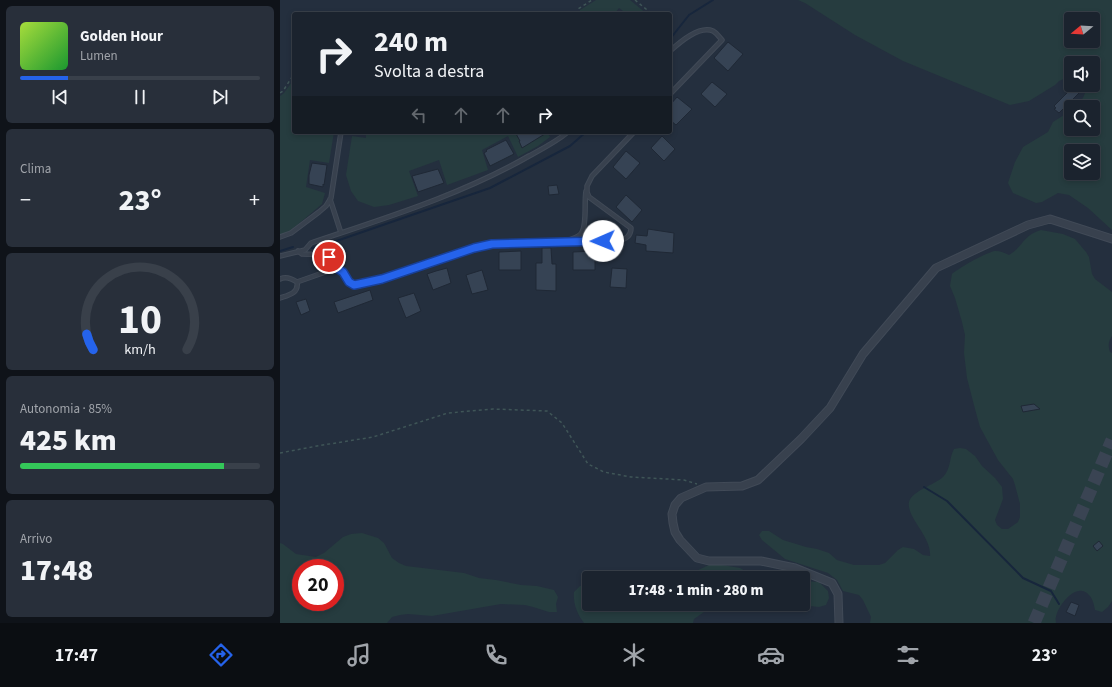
<!DOCTYPE html>
<html lang="it">
<head>
<meta charset="utf-8">
<style>
	:root { --surface:#1b232e; --page:#282f3a; --text:#f1f3f6; --muted:#a0a4aa; --line:#39404a; --accent:#2563eb }
	body { margin:0; font-family:"Source Sans 3",sans-serif; background:var(--page); color:var(--text); height:100vh; display:flex; flex-direction:column; font-size:15px; white-space:nowrap }
	* { box-sizing:border-box; margin:0 }
	p { font-size:13px; color:var(--muted) }
	.icon { flex:none; width:22px; height:22px; fill:none; stroke:currentColor; stroke-width:2; stroke-linecap:round; stroke-linejoin:round }
	.map { position:relative; flex:1; overflow:hidden }
	.details { display:flex; flex-direction:column; gap:6px; padding:6px; background:#0f1319; width:280px }
	.details>* { flex:none }
	.guide { position:absolute; left:12px; top:12px; width:380px; height:122px; border-radius:4px; box-shadow:0 2px 6px #0003,0 0 0 1px var(--line); background:#1b232e; color:var(--text); overflow:hidden }
	.needle { width:26px; rotate:252deg }
	.controls { position:absolute; left:784px; top:12px; display:grid; gap:8px }
	.controls a { display:grid; place-items:center; width:36px; height:36px; border-radius:4px; background:var(--surface); box-shadow:0 2px 6px #0003,0 0 0 1px var(--line); font-size:20px }
	.speed { position:absolute; left:12px; top:559px; display:flex; gap:8px; font-size:20px; font-weight:700; text-align:center }
	.speed>* { display:grid; place-content:center; width:52px; height:52px; border-radius:50%; background:var(--surface); box-shadow:0 2px 6px #0003,0 0 0 1px var(--line); line-height:1 }
	.speed .limit { border:6px solid #d22; background:#fff; color:#111 }
	.pin { position:absolute; display:grid; place-items:center; width:34px; height:34px; color:#fff; margin:-17px; border:2px solid #fff; border-radius:50%; box-shadow:0 1px 4px #0007 }
	.me { position:absolute; width:44px; margin:-22px; rotate:269deg; stroke-linejoin:round; filter:drop-shadow(0 0 3px #0008) }
	.turn { display:flex; align-items:center; gap:14px; height:84px; padding:0 16px; font-size:18px }
	.turn .icon { width:52px; height:52px; stroke-width:2.5 }
	.turn b { display:block; font-size:28px; line-height:34px }
	.lanes { display:flex; align-items:center; height:38px; padding:0 16px; background:#0003; justify-content:center; gap:20px; direction:ltr }
	.lanes .off { opacity:.35 }
	.big { font-size:30px; font-weight:800; line-height:1.1 }
	.details .widget { flex:1; display:flex; flex-direction:column; justify-content:center; gap:6px; min-width:0; padding:0 14px; border-radius:6px; background:var(--page) }
	.details .dial { align-items:center; gap:0 }
	.dial svg { height:104px; overflow:visible; fill:none; stroke:var(--line); stroke-width:7; stroke-linecap:round; text-anchor:middle }
	.dial text { fill:var(--text); stroke:none }
	.song { display:flex; align-items:center; gap:12px }
	.cover { width:48px; height:48px; border-radius:6px; background:linear-gradient(135deg,hsl(80 70% 55%),hsl(130 70% 35%)) }
	.played { height:4px; border-radius:2px; background:linear-gradient(90deg,var(--accent) 20%,var(--line) 20%) }
	.keys { display:flex; justify-content:space-around; direction:ltr }
	.heat { display:flex; justify-content:space-between; align-items:center; font-size:22px; direction:ltr }
	.charge { height:6px; border-radius:3px; background:linear-gradient(90deg,#34c759 85%,var(--line) 0) }
	.trip { position:absolute; left:302px; top:571px; width:228px; height:40px; border-radius:4px; background:var(--surface); box-shadow:0 2px 6px #0003,0 0 0 1px var(--line); font-weight:800; line-height:40px; text-align:center }
	.dock { display:flex; height:64px; justify-content:space-around; align-items:center; background:#0b0e12; color:var(--muted) }
	.dock .icon { width:28px; height:28px }
	.dock .current { color:var(--accent) }
	.dock b { font-size:18px; color:var(--text) }
	main { display:flex; flex:1; min-height:0 }
	.map>svg:first-child { display:block }
	.green { fill:#263c3f; fill-rule:evenodd }
	.lines { fill:none; stroke-linecap:round; stroke-linejoin:round }
	.stream { stroke:#17263c; stroke-width:2 }
	.building { fill:#364354; stroke:#1f2835 }
	.highway-tunnel { stroke:#3a4453; stroke-width:13; stroke-dasharray:13 6; stroke-linecap:butt }
	.lane-casing { stroke:#414a57; stroke-width:5.5 }
	.street-casing { stroke:#414a57; stroke-width:9 }
	.path { stroke:#3f5557; stroke-width:1.5; stroke-dasharray:3 3; stroke-linecap:butt }
	.lane { stroke:#38414e; stroke-width:3.5 }
	.street { stroke:#38414e; stroke-width:7 }
	.route-casing { stroke:#184099; stroke-width:10 }
	.route { stroke:#2563eb; stroke-width:7 }
</style>
</head>
<body>
<main>
<section class="details">
<div class="widget">
<div class="song"><i class="cover"></i><div><b>Golden Hour</b><p>Lumen</p></div></div>
<div class="played"></div>
<div class="keys"><svg class="icon" aria-label="previous" viewBox="0 0 24 24"><path d="M18 5L8 12l10 7zM5 5v14"/></svg><svg class="icon" aria-label="pause" viewBox="0 0 24 24"><path d="M8 5v14M16 5v14"/></svg><svg class="icon" aria-label="next" viewBox="0 0 24 24"><path d="M6 5l10 7-10 7zM19 5v14"/></svg></div>
</div>
<div class="widget"><p>Clima</p>
<div class="heat"><a>−</a><b class="big">23°</b><a>+</a></div>
</div>
<div class="widget dial"><svg viewBox="0 0 100 80">
<path d="M14 69A42 42 0 1 1 86 69"/>
<path d="M14 69A42 42 0 0 1 9 57" stroke="#2563eb"/>
<text x="50" y="56" font-size="32" font-weight="700">10</text>
<text x="50" y="72" font-size="11">km/h</text>
</svg></div>
<div class="widget"><p>Autonomia · 85%</p><b class="big">425 km</b><div class="charge"></div></div>
<div class="widget"><p>Arrivo</p><b class="big">17:48</b></div>
</section>
<div class="map">
<svg width="832" height="623" viewBox="0 0 832 623">
	<rect width="100%" height="100%" fill="#242f3e"/>
	<path class="green" d="M316 0H350L367 14H347L339 8 334 14H299L300 10Z
		M518 0H832V230L808 208 789 195 778 193 762 202 756 203 733 193 728 183 735 162 743 147 768 132 773 122 787 113 791 109V129H813V107H793L803 98 805 93 802 85H813V63H791V76L779 81 775 85 749 101 730 105 623 61 575 35 525 3ZM791 19H813V41H791ZM791 151H813V173H791Z
		M14 79V132H54L49 163 30 160 26 187 45 193 42 204 9 232 0 235V96L4 93Z
		M86 132H267L270 137 258 146 238 157 228 136 202 150 208 170 167 185 159 160 129 171 138 196 109 205 94 207 78 201 71 191 66 175 72 136 86 138Z
		M761 230 783 234 795 239 806 252 809 257 812 274 815 279 832 292V336C828 342 828 346 830 352L832 353V601L828 607 822 612 815 610C814 605 813 599 809 595 797 581 778 605 776 617 775 619 776 621 776 623H590L591 617 583 600 579 595 563 591 557 580 548 573 505 559 482 540 479 535 482 531H489L503 540 526 547 537 549 549 553 557 560 574 565H599L605 563 618 550 623 547 634 549 643 555 650 556C652 537 626 517 629 502 632 491 654 485 663 477 671 469 669 458 674 449L680 448 686 449 695 456 702 466 715 478 722 487 723 499 715 520 717 525 722 529H728L738 522 740 517V504L735 485 733 479 718 460 700 427 695 409 687 378 684 353 685 335 682 322 675 298 670 286 672 274C679 268 708 251 716 251 720 251 725 253 729 255 743 247 743 235 761 230Z
		M82 533 98 538 104 543 112 558 119 563 126 566 184 573 199 578 216 580 241 585 257 586 274 590 278 597 276 604 277 612H269L253 607 245 605 221 604 152 616 128 614 120 615 112 617 107 623H0V543L3 544 16 554 36 557 44 553 63 537 71 534ZM21 568H55V602H21Z
		M429 565H442L460 568 470 574 478 577 486 578H407L416 571Z
		M523 581 539 582 548 591 549 598 546 605 539 607 512 604H523Z
		M309 584V604H473L424 612 414 619 413 623H304C297 614 293 604 294 592L300 586Z"/>
	<g class="lines">
		<path class="stream" d="M390 39 409 15 433 0
			M32 248 39 247 210 188 290 146 306 132
			M0 251 13 247
			M644 487 667 501 743 578 771 591 779 604"/>
	</g>
	<path class="building" d="M448 42 463 54 448 71 434 58Z
		M432 82 447 94 435 107 421 94Z
		M795 87 800 92 779 113 774 109 776 108 774 106 790 90 792 91Z
		M397 97 412 109 396 125 390 120V105Z
		M235 132H268L242 148 239 141H240Z
		M382 136 395 149 384 161 371 148Z
		M226 140 234 154 210 166 204 153 207 151 206 150Z
		M346 151 360 163 346 179 333 167Z
		M32 163 47 165 44 185 43 184V187L29 184V175Z
		M158 169 164 183 138 192 132 176Z
		M277 185 279 194 269 195 268 186Z
		M346 195 362 210 352 222 336 207Z
		M368 229 394 233 393 253 366 251V245L355 243 356 235 367 236Z
		M262 248H271L272 264H276V291L256 290V263H262Z
		M241 251V270H219V252Z
		M315 251V270H293V252Z
		M167 268 171 283 153 290 147 274 156 271Z
		M332 268 347 269 346 288 330 287Z
		M202 270 208 290 192 294 186 275Z
		M90 290 93 300 58 313 54 302Z
		M134 293 141 311 126 318 118 298Z
		M26 299 30 311 21 315 16 302Z
		M754 404 760 409 743 412 741 406Z
		M819 541 823 546 817 551 813 546Z
		M791 602 799 605 795 616 786 612Z"/>
	<g class="lines">
		<path class="highway-tunnel" d="M754 623 832 440"/>
		<defs>
			<path id="lane" d="M390 51C399 43 419 25 433 31 437 33 439 37 442 40L390 94
				M50 199 61 233
				M0 237 11 233 39 212 46 206 51 198 61 132
				M289 240C294 238 300 237 302 232 307 224 304 201 306 191
				M18 251 22 254C30 254 50 255 55 260 57 262 58 266 58 269
				M0 256 25 250 31 243C105 218 181 195 249 156 262 149 276 142 288 132
				M0 279C6 276 11 278 17 282 19 293 9 295 0 298
				M17 282 54 269C68 270 64 283 74 285 79 286 87 283 92 281 133 272 171 253 212 244L338 241C346 239 351 236 351 228L309 197 307 192V186L312 176 354 132"/>
			<path id="street" d="M559 623 558 594 552 583 515 568 481 561H429L417 558 400 540 395 532 393 523 392 514 395 505 401 498 426 487 462 486 478 480 521 439 550 408 583 354 656 268 748 225 770 219 832 239"/>
		</defs>
		<use href="#lane" class="lane-casing"/>
		<use href="#street" class="street-casing"/>
		<path class="path" d="M355 0 372 14
			M296 14 298 9 312 0
			M0 93 3 91 14 74
			M0 453 37 446 93 437 168 413 213 409 267 411 282 423 308 464 324 472 351 477 404 480 417 484"/>
		<use href="#lane" class="lane"/>
		<use href="#street" class="street"/>
	</g>
	<g class="lines">
		<defs>
			<path id="route" d="M49 257C55 260 58 262 58 269L63 272 69 282 74 285 79 284 102 279 194 248 212 244 323 241"/>
		</defs>
		<use href="#route" class="route-casing"/>
		<use href="#route" class="route"/>
	</g>
</svg>
<div class="controls">
<a><svg class="needle" viewBox="-14 -14 28 28"><path d="M0-13l5 13h-10z" fill="#e53935"/><path d="M0 13l5-13h-10z" fill="#a0a4aa"/></svg></a>
<a><svg class="icon" aria-label="sound" viewBox="0 0 24 24"><path d="M4 9h4l5-4v14l-5-4H4zM17 9q2 3 0 6"/></svg></a>
<a><svg class="icon" aria-label="search" viewBox="0 0 24 24"><circle cx="10" cy="10" r="6"/><path d="M15 15l6 6"/></svg></a>
<a><svg class="icon" aria-label="layers" viewBox="0 0 24 24"><path d="M12 4l9 5-9 5-9-5zM3 14l9 5 9-5"/></svg></a>
</div>
<div class="speed"><div class="limit">20</div></div>
<div class="pin" style="left:49px;top:257px;background:#d93025"><svg class="icon" aria-label="arrive" viewBox="0 0 24 24"><path d="M6 21V4h12l-3 4 3 4H6"/></svg></div>
<svg class="me" style="left:323px;top:241px" viewBox="-20 -20 40 40"><circle r="19" fill="#fff"/><path d="M0-13L10 11 0 6-10 11z" fill="#2563eb"/></svg>
<div class="trip">17:48 · 1 min · 280 m</div>
<div class="guide">
<div class="turn"><svg class="icon" aria-label="right" viewBox="0 0 24 24"><path d="M7 20v-9h11M14 6l5 5-5 5"/></svg><div><b>240 m</b>Svolta a destra</div></div>
<div class="lanes"><svg class="icon off" aria-label="left" viewBox="0 0 24 24"><path d="M17 20v-9H6M10 6l-5 5 5 5"/></svg><svg class="icon off" aria-label="ahead" viewBox="0 0 24 24"><path d="M12 20V5M6 11l6-6 6 6"/></svg><svg class="icon off" aria-label="ahead" viewBox="0 0 24 24"><path d="M12 20V5M6 11l6-6 6 6"/></svg><svg class="icon" aria-label="right" viewBox="0 0 24 24"><path d="M7 20v-9h11M14 6l5 5-5 5"/></svg></div>
</div>
</div>
</main>
<nav class="dock">
<b>17:47</b>
<svg class="icon current" aria-label="directions" viewBox="0 0 24 24"><path d="M12 3l9 9-9 9-9-9zM9 14v-3h6M13 9l2 2-2 2"/></svg>
<svg class="icon" aria-label="music" viewBox="0 0 24 24"><path d="M9 18V5l10-2v13"/><circle cx="6" cy="18" r="3"/><circle cx="16" cy="16" r="3"/></svg>
<svg class="icon" aria-label="phone" viewBox="0 0 24 24"><path d="M5 4h4l2 5-3 2q2 4 5 5l2-3 5 2v4C11 20 4 13 5 4z"/></svg>
<svg class="icon" aria-label="climate" viewBox="0 0 24 24"><path d="M12 3v18M4 7l16 10M4 17L20 7"/></svg>
<svg class="icon" aria-label="car" viewBox="0 0 24 24"><path d="M5 17H2v-5l4-1 3-4h7l3 4 3 1v5h-3M9 17h6M6 11h13"/><circle cx="7" cy="17" r="2"/><circle cx="17" cy="17" r="2"/></svg>
<svg class="icon" aria-label="filters" viewBox="0 0 24 24"><path d="M4 7h16M4 17h16"/><circle cx="9" cy="7" r="2"/><circle cx="15" cy="17" r="2"/></svg>
<b>23°</b>
</nav>
</body>
</html>
